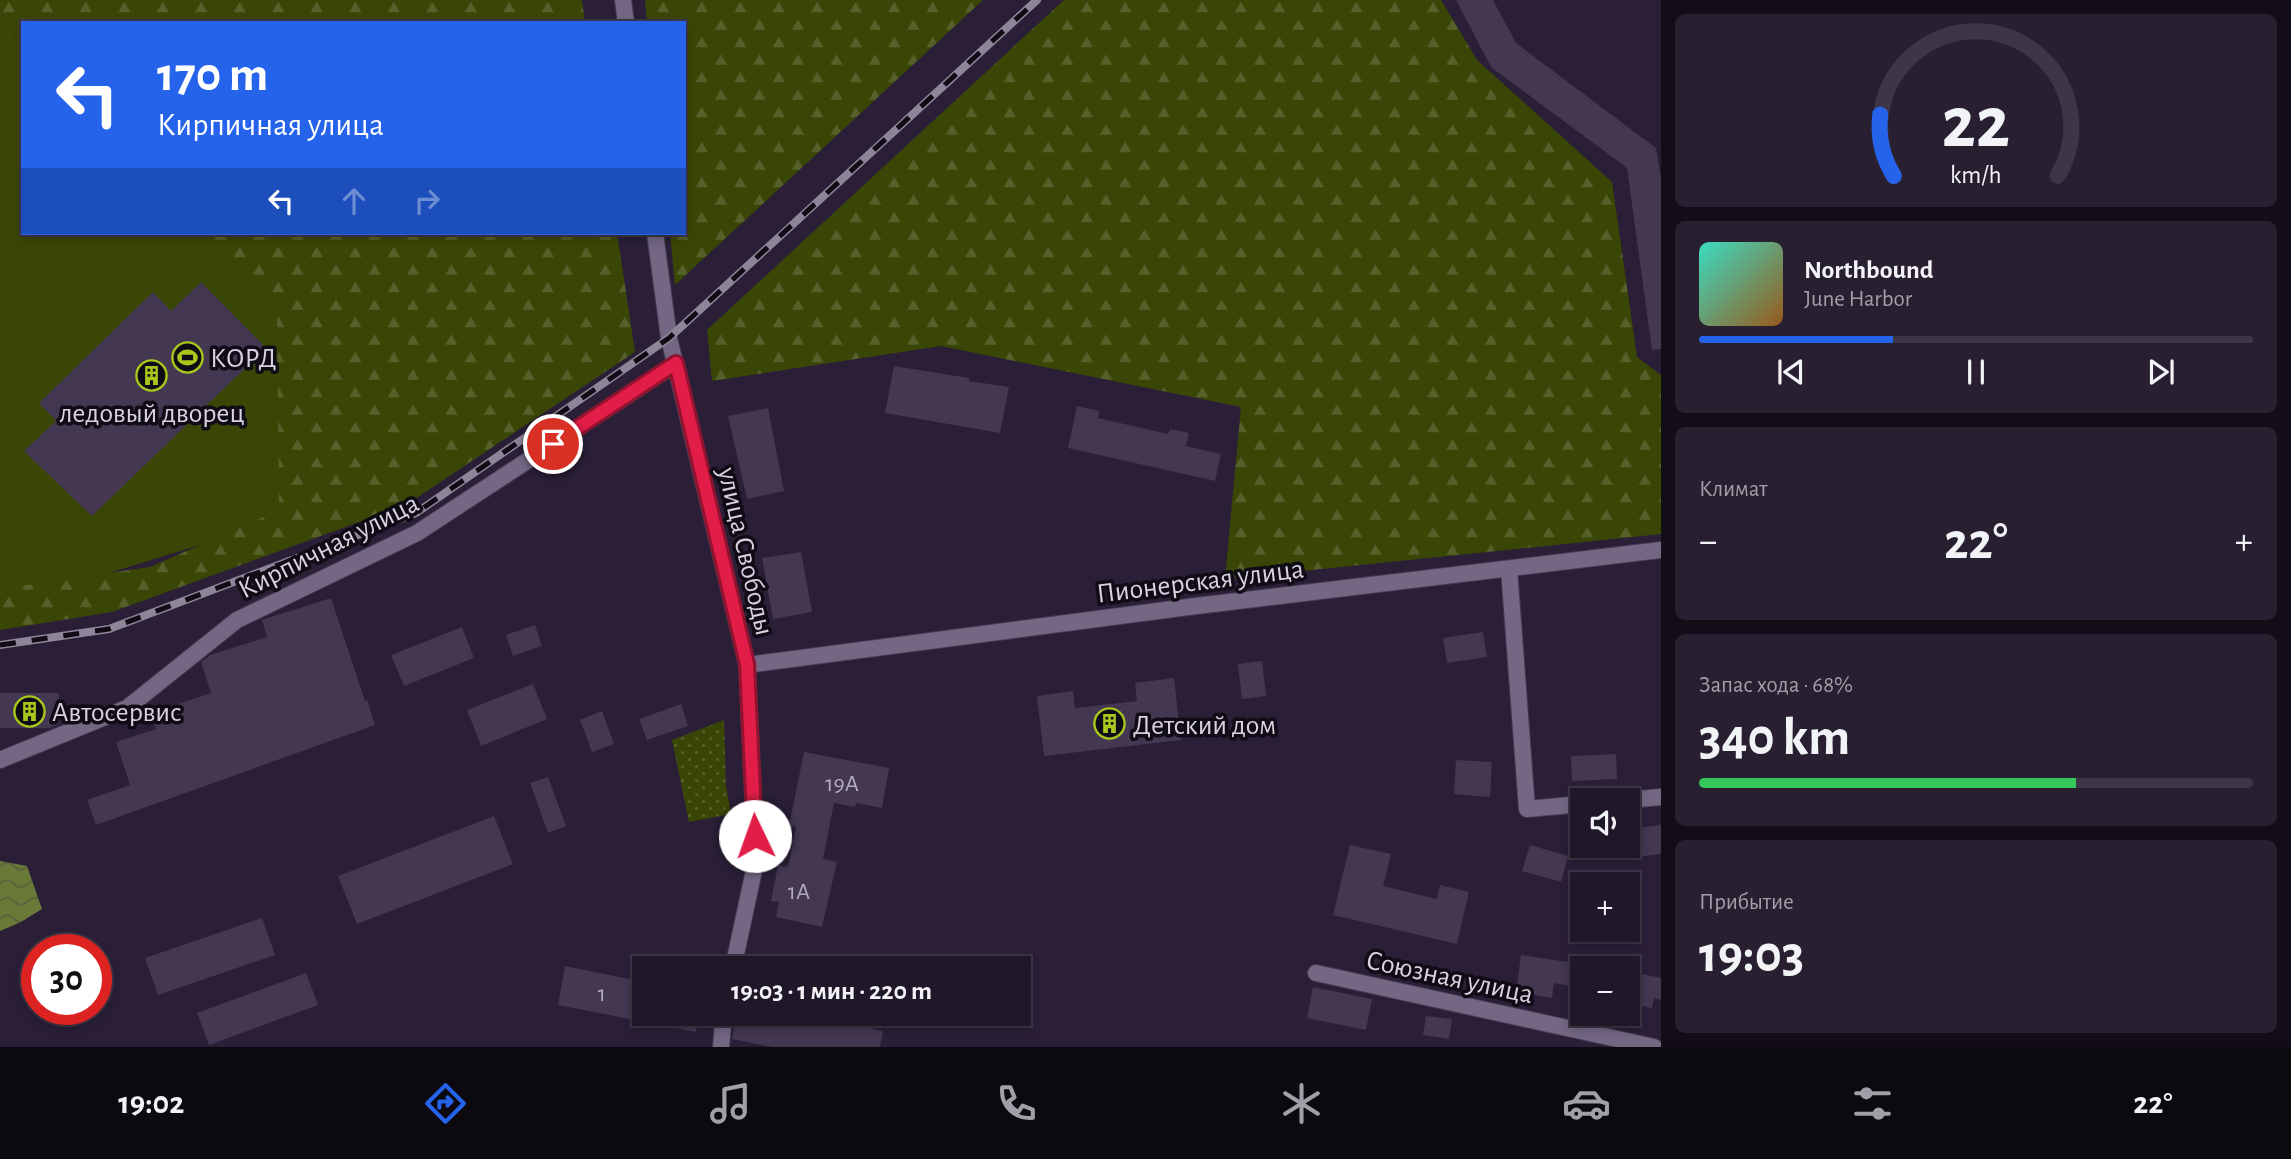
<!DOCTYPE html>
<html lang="ru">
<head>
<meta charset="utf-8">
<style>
	:root { --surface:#201729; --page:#282031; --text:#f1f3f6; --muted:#a29fa8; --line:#3d3646; --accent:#2563eb }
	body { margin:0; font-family:"Alegreya Sans",sans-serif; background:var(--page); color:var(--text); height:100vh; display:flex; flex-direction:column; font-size:26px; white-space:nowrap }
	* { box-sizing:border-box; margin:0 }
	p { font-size:23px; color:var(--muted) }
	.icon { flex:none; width:38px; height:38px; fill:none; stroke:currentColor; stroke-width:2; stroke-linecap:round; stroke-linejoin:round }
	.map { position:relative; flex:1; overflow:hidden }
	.side { display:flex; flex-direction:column; gap:14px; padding:14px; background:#120d17; width:630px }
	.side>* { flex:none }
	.banner { position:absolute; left:21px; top:21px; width:665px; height:214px; border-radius:0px; box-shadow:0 4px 10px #0003,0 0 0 2px var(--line); background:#2563eb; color:#fff; overflow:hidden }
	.buttons { position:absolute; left:1570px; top:788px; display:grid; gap:14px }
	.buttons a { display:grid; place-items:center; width:70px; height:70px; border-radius:0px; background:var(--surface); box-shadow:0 4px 10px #0003,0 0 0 2px var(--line); font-size:35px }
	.speed { position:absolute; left:21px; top:934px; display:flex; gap:14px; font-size:35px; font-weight:700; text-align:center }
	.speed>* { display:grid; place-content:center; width:91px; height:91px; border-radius:50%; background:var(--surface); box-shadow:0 4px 10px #0003,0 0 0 2px var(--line); line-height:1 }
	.speed .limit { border:10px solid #d22; background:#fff; color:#111 }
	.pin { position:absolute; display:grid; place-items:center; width:60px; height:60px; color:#fff; margin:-30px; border:4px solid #fff; border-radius:50%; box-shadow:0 2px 7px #0007 }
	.me { position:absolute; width:77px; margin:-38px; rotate:357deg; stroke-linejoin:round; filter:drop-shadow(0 0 5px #0008) }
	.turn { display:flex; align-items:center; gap:24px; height:147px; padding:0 21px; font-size:32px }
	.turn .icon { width:91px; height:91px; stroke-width:2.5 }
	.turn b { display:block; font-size:49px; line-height:60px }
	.lanes { display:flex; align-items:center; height:66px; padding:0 21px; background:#0003; justify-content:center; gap:35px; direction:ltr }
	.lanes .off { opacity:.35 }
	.big { font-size:52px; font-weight:700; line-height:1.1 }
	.side .widget { flex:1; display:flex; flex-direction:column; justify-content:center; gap:10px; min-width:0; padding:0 24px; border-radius:10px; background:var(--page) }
	.side .dial { align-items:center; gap:0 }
	.dial svg { height:182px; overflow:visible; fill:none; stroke:var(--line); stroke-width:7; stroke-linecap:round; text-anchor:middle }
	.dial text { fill:var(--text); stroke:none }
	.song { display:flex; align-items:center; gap:21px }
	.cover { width:84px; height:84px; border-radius:10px; background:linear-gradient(135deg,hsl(170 70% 55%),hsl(30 70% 35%)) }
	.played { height:7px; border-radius:4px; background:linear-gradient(90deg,var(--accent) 35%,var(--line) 35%) }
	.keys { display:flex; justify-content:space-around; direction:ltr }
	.heat { display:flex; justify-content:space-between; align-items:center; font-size:38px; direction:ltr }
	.charge { height:10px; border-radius:5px; background:linear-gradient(90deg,#34c759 68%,var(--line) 0) }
	.trip { position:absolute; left:632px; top:956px; width:399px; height:70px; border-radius:0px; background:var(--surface); box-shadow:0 4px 10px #0003,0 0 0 2px var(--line); font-weight:700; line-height:70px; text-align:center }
	.tabs { display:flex; height:112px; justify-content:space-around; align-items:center; background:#0d0910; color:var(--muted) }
	.tabs .icon { width:49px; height:49px }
	.tabs .on { color:var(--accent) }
	.tabs b { font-size:32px; color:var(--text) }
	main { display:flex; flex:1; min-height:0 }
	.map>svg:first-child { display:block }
	.grass { fill:#3a4606 }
	.forest { fill:url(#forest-firs) }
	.park { fill:url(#park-dots) }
	.water { fill:url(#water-waves) }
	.building { fill:#433751 }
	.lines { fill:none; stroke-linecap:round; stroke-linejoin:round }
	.street-casing { stroke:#463c51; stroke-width:18 }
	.street { stroke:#736783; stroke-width:16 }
	.rail-casing { stroke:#8e8598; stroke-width:8 }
	.rail { stroke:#100c16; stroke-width:5; stroke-dasharray:16; stroke-linecap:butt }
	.route-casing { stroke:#92132f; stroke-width:18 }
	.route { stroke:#e11d48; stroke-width:12 }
	.labels { text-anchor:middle; stroke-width:7; stroke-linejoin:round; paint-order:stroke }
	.number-label { font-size:24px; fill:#b3aabd }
	.poi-label { font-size:28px; fill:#d8d1e1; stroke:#100c16; text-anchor:start }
	.street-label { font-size:28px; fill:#d8d1e1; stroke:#100c16 }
</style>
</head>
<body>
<main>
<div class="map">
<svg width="1661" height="1047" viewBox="0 0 1661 1047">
	<defs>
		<pattern id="forest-firs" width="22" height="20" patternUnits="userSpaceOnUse" patternTransform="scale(1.75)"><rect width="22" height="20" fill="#3a4606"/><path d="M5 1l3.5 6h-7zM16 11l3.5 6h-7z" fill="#56602a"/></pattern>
		<pattern id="park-dots" width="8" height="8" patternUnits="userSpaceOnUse" patternTransform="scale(1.75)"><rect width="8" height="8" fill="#3a4606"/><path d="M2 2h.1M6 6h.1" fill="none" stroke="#56602a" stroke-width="1.8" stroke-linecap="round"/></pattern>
		<pattern id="water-waves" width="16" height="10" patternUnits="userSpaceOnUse" patternTransform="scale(1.75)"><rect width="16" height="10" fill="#697938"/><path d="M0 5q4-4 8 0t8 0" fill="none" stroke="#59623d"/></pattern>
	</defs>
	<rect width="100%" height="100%" fill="#2a1f37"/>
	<path class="grass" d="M0 0 23 23V233H346L403 482 48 592 0 597Z"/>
	<path class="forest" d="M0 0H582L585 23H23V54L0 26Z
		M645 0H983L675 285 670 233H684V23H647Z
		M1064 0H1441L1477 60 1612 182 1637 357 1661 375V534L1225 579 1241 407 941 346 712 381 707 330Z
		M202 233H617L635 352 406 505 112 612 0 630V589L150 567 279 510 277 299Z"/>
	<path class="park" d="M724 720 726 786 731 814 689 822 672 740Z"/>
	<path class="water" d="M0 861 27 866 42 909 21 922 0 931Z"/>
	<path class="building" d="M1456 0H1493L1516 43 1656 148 1661 179V349L1652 350 1627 168 1491 67Z
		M201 282 266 348 92 516 24 451 56 421 39 403 153 292 171 311Z
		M894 366 969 378V381L1009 387 1000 433 885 413Z
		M1077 406 1099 411 1098 418 1168 434 1170 429 1189 433 1186 446 1221 454 1215 481 1068 448Z
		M768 408 784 491 747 499 728 416Z
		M801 552 812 612 773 619 762 558Z
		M331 598 365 701 367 700 375 725 96 825 87 800 130 785 116 742 156 729 151 713 211 693 201 662 210 655 267 637 262 620Z
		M535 625 542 646 513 656 506 635Z
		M462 627 474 658 404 686 391 655Z
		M1483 632 1487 657 1447 663 1443 638Z
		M1262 661 1266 696 1242 699 1238 664Z
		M1174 678 1181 740 1044 756 1037 696 1073 691 1075 708 1137 701 1135 683Z
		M533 684 547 719 481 746 467 710Z
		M0 693H59V724L50 728H0Z
		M681 704 688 726 647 740 639 719Z
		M602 711 614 744 592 752 580 720Z
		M804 752 889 768 882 808 856 803 855 807 834 803 823 859 837 862 822 927 776 917 779 902 771 901 778 865 788 867 796 827 789 826Z
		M1616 754 1617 779 1572 781 1571 756Z
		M1456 760 1492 762 1490 797 1454 794Z
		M548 777 566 826 548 833 530 783Z
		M494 816 513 864 357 924 338 876Z
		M1661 825V854L1628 858V829Z
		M1350 845 1391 854 1383 886 1437 899 1440 885 1469 892 1457 944 1333 915Z
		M1530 845 1568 856 1561 882 1522 871Z
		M262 918 275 955 158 995 145 958Z
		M1521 955 1582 964V988L1554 983 1552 998 1516 992Z
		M565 966 644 982V1013H700L696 1032 558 1005Z
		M1628 971 1661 978V1000L1654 998 1652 1008 1628 1003Z
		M306 973 318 1005 209 1045 197 1013Z
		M1313 987 1372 999 1366 1030 1307 1018Z
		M737 1013H798L883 1031 880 1047H772L732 1039Z
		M1426 1016 1452 1019 1449 1039 1423 1035Z"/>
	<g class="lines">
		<defs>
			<path id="street" d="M623 0 626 23
				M655 233 669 338 747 665 756 861 733 968
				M1509 569 1527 809 1582 804
				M747 665 1196 606 1661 550
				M0 760 127 708 237 620 417 533 675 364
				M1628 800 1661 797
				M1316 973 1654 1047
				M721 1047 724 1013"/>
		</defs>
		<use href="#street" class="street-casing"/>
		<use href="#street" class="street"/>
		<defs>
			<path id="rail" d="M0 645 109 629 416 513 669 338 1037 0"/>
		</defs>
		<use href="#rail" class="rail-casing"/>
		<use href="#rail" class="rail"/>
	</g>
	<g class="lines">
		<defs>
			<path id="route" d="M553 444 676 363 747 664 755 836"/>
		</defs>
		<use href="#route" class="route-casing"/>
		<use href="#route" class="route"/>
	</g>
	<defs>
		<symbol id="stadium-ring" viewBox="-11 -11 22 22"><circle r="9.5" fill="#100c16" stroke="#a8c71d" stroke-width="1.5"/><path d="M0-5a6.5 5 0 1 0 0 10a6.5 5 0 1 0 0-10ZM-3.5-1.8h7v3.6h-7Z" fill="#a8c71d"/></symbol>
		<symbol id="building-ring" viewBox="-11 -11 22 22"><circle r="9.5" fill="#100c16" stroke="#a8c71d" stroke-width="1.5"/><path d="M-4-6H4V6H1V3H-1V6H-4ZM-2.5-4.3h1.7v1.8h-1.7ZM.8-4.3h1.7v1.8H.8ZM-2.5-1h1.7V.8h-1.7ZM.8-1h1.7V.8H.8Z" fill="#a8c71d"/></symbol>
	</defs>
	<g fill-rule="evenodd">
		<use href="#stadium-ring" x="170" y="340" width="35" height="35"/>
		<use href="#building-ring" x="134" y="358" width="35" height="35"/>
		<use href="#building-ring" x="12" y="694" width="35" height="35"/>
		<use href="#building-ring" x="1092" y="706" width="35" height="35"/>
	</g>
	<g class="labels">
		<g class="number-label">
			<text x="842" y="791">19А</text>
			<text x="799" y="899">1А</text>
			<text x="602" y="1001">1</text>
		</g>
		<g class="poi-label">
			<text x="210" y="367">КОРД</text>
			<text x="152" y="422" text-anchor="middle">ледовый дворец</text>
			<text x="52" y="721">Автосервис</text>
			<text x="1133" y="734">Детский дом</text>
		</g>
		<g class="street-label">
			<text transform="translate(328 545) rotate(-27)" y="10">Кирпичная улица</text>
			<text transform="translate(747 551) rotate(77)" y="10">улица Свободы</text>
			<text transform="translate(1200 580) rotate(-7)" y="10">Пионерская улица</text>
			<text transform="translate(1450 976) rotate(12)" y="10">Союзная улица</text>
		</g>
	</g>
</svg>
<div class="buttons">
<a><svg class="icon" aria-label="sound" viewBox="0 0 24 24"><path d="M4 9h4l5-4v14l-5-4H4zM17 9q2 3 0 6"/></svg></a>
<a>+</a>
<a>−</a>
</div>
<div class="speed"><div class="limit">30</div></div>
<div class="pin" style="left:553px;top:444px;background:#d93025"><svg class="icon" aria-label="arrive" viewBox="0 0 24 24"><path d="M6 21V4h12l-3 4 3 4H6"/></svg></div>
<svg class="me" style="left:755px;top:836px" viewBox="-20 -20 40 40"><circle r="19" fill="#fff"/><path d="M0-13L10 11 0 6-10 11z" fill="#e11d48"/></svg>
<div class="trip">19:03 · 1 мин · 220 m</div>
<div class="banner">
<div class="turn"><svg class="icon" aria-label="left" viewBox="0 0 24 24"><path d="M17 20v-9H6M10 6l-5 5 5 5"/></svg><div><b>170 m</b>Кирпичная улица</div></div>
<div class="lanes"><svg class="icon" aria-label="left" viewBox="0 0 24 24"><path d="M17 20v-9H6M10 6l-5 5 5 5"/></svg><svg class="icon off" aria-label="ahead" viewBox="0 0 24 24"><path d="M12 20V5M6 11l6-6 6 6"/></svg><svg class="icon off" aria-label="right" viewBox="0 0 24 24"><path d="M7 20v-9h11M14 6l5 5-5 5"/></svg></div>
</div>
</div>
<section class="side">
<div class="widget dial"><svg viewBox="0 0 100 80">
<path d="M14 69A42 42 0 1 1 86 69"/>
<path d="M14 69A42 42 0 0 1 8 42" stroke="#2563eb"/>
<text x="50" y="56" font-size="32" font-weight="700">22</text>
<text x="50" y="72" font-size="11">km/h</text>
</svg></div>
<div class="widget">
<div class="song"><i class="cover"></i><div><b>Northbound</b><p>June Harbor</p></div></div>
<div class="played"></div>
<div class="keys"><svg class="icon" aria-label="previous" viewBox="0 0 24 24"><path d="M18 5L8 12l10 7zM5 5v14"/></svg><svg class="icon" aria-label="pause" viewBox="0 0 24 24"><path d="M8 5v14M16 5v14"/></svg><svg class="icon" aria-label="next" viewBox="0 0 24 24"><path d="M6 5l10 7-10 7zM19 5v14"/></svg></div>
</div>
<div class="widget"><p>Климат</p>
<div class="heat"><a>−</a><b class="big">22°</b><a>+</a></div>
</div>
<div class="widget"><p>Запас хода · 68%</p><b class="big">340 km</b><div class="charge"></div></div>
<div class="widget"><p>Прибытие</p><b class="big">19:03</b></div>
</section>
</main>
<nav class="tabs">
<b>19:02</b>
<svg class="icon on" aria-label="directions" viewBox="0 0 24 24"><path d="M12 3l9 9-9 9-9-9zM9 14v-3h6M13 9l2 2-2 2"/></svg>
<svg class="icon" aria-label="music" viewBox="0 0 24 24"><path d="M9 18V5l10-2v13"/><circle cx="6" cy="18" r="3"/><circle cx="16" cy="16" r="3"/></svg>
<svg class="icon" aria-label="phone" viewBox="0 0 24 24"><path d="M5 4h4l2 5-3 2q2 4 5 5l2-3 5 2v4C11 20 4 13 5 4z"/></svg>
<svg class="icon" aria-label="climate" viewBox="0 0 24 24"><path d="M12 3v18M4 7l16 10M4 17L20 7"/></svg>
<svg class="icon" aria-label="car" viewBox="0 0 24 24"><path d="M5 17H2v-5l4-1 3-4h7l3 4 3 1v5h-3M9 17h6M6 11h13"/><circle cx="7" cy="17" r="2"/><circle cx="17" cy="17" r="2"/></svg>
<svg class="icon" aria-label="filters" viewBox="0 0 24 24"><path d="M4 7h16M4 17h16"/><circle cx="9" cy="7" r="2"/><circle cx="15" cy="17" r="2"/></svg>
<b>22°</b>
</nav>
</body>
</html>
